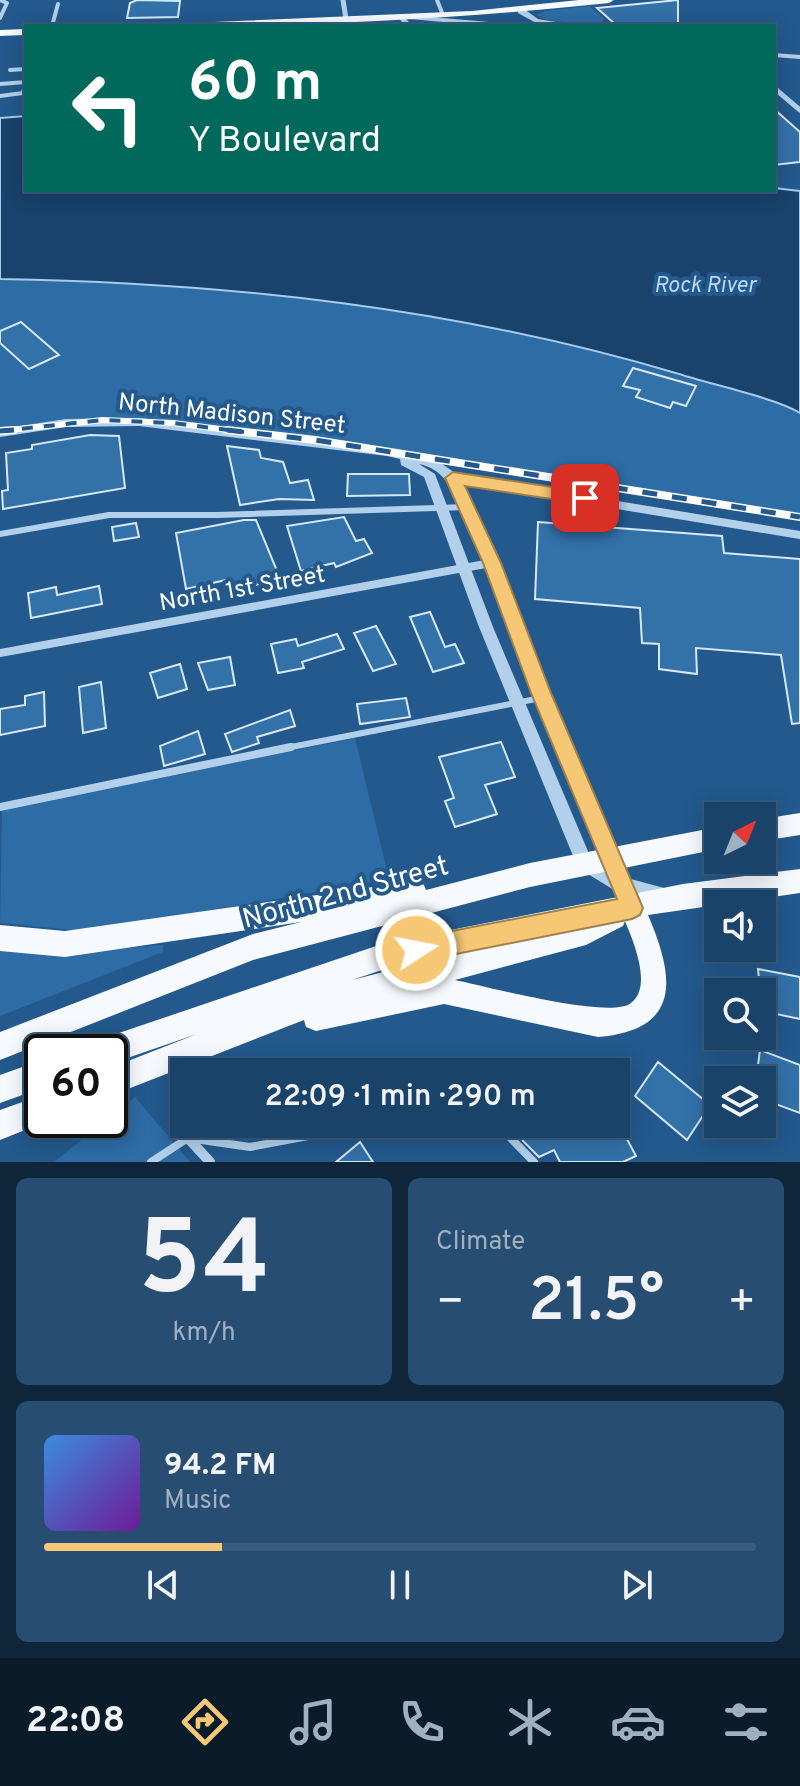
<!DOCTYPE html>
<html lang="en">
<head>
<meta charset="utf-8">
<style>
	:root { --surface:#1a436a; --page:#274e72; --text:#f1f3f6; --muted:#9fb0c1; --line:#385c7e; --accent:#f6c775 }
	body { margin:0; font-family:Overpass,sans-serif; background:var(--page); color:var(--text); height:100vh; display:flex; flex-direction:column; font-size:30px; white-space:nowrap }
	* { box-sizing:border-box; margin:0 }
	p { font-size:26px; color:var(--muted) }
	.icon { flex:none; width:44px; height:44px; fill:none; stroke:currentColor; stroke-width:2; stroke-linecap:round; stroke-linejoin:round }
	.map { position:relative; height:1162px; overflow:hidden }
	.drawer { display:flex; flex-direction:column; gap:16px; padding:16px; background:#0e253a; flex:1 }
	.drawer>* { flex:none }
	.hud { position:absolute; left:24px; top:24px; width:752px; height:168px; border-radius:0px; box-shadow:0 4px 20px #0003,0 0 0 2px var(--line); background:#00695c; color:#fff; overflow:hidden }
	.needle { width:52px; rotate:43deg }
	.buttons { position:absolute; left:704px; top:802px; display:grid; gap:16px }
	.buttons a { display:grid; place-items:center; width:72px; height:72px; border-radius:0px; background:var(--surface); box-shadow:0 4px 20px #0003,0 0 0 2px var(--line); font-size:40px }
	.speed { position:absolute; left:24px; top:1034px; display:flex; gap:16px; font-size:40px; font-weight:700; text-align:center }
	.speed>* { display:grid; place-content:center; width:104px; height:104px; border-radius:50%; background:var(--surface); box-shadow:0 4px 20px #0003,0 0 0 2px var(--line); line-height:1 }
	.speed .limit { border:4px solid #111; border-radius:12px; background:#fff; color:#111 }
	.pin { position:absolute; display:grid; place-items:center; width:68px; height:68px; color:#fff; margin:-34px; border-radius:16px; box-shadow:0 4px 12px #0006 }
	.me { position:absolute; width:88px; margin:-44px; rotate:79deg; stroke-linejoin:round; filter:drop-shadow(0 0 6px #0008) }
	.turn { display:flex; align-items:center; gap:28px; height:168px; padding:0 32px; font-size:36px }
	.turn .icon { width:104px; height:104px; stroke-width:2.5 }
	.turn b { display:block; font-size:56px; line-height:68px }
	.big { font-size:60px; font-weight:600; line-height:1.1 }
	.drawer .widget { flex:1; display:flex; flex-direction:column; justify-content:center; gap:12px; min-width:0; padding:0 28px; border-radius:12px; background:var(--page) }
	.drawer .dial { align-items:center; gap:0 }
	.dial b { font-size:104px; line-height:1 }
	.song { display:flex; align-items:center; gap:24px }
	.cover { width:96px; height:96px; border-radius:12px; background:linear-gradient(135deg,hsl(210 70% 55%),hsl(280 70% 35%)) }
	.played { height:8px; border-radius:4px; background:linear-gradient(90deg,var(--accent) 25%,var(--line) 25%) }
	.keys { display:flex; justify-content:space-around; direction:ltr }
	.heat { display:flex; justify-content:space-between; align-items:center; font-size:44px; direction:ltr }
	.drawer .tiles { flex:1; display:grid; gap:16px; grid-template-columns:1fr 1fr }
	.widget:last-child { grid-column:span 2 }
	.trip { position:absolute; left:170px; top:1058px; width:460px; height:80px; border-radius:0px; background:var(--surface); box-shadow:0 4px 20px #0003,0 0 0 2px var(--line); font-weight:600; line-height:80px; text-align:center }
	.tabs { display:flex; height:128px; justify-content:space-around; align-items:center; background:#0a1b2a; color:var(--muted) }
	.tabs .icon { width:56px; height:56px }
	.tabs .current { color:var(--accent) }
	.tabs b { font-size:36px; color:var(--text) }
	.map>svg:first-child { display:block }
	.green { fill:#2d6ca5 }
	.water { fill:#19426c; stroke:#a6cbec; stroke-width:2 }
	.building { fill:#3371a9; stroke:#d7e8f8; stroke-width:2 }
	.lines { fill:none; stroke-linecap:round; stroke-linejoin:round }
	.service-far2 { stroke:#b2d0eb; stroke-width:4 }
	.service-far1 { stroke:#b2d0eb; stroke-width:6 }
	.service { stroke:#b2d0eb; stroke-width:8 }
	.minor-far2 { stroke:#b2d0eb; stroke-width:5 }
	.minor-far1 { stroke:#b2d0eb; stroke-width:8 }
	.minor { stroke:#b2d0eb; stroke-width:10 }
	.tertiary { fill:#b2d0eb; fill-rule:evenodd }
	.primary { fill:#f6fafe; fill-rule:evenodd }
	.rail-far1-casing { stroke:#fff; stroke-width:6 }
	.rail-casing { stroke:#fff; stroke-width:8 }
	.rail-far1 { stroke:#23598d; stroke-width:4; stroke-dasharray:11; stroke-linecap:butt }
	.rail { stroke:#23598d; stroke-width:5; stroke-dasharray:15; stroke-linecap:butt }
	.route { fill:#f6c775; stroke:#a0814c; stroke-width:2 }
	.labels { text-anchor:middle; stroke-width:8; stroke-linejoin:round; paint-order:stroke }
	.far-water-label { font-size:22px; font-style:italic; fill:#bed9f2; stroke:#23598d }
	.street-label { font-size:24px; fill:#fff; stroke:#23598d }
	.near-street-label { font-size:28px; fill:#fff; stroke:#23598d }
</style>
</head>
<body>
<div class="map">
<svg width="800" height="1162" viewBox="0 0 800 1162">
	<rect width="100%" height="100%" fill="#23598d"/>
	<path class="green" d="M589 6 604 18 602 26 546 20 537 15 545 11Z
		M0 279C232 283 463 307 684 377 714 386 776 398 800 413V517L458 462 139 420 0 431Z
		M355 738 389 879 130 925 74 930 0 923 2 811Z
		M163 945V952L0 1016V950L88 951Z
		M135 1097 190 1162H54Z"/>
	<path class="water" d="M26 116V190L774 188 800 191V413C776 398 709 384 679 374 458 308 230 283 0 279V118Z"/>
	<path class="building" d="M137 0 180 1 178 17 127 18 130 3Z
		M678 0V26L616 25 597 8Z
		M774 109 800 132V162L774 165Z
		M21 322 59 355 29 369 0 343V331Z
		M633 368 696 386 686 406 673 402 670 408 636 397 640 390 623 386Z
		M90 435 119 436 125 488 3 509 2 491 8 490 6 453 32 449V445Z
		M227 446 259 450 261 458 283 462 290 483 308 480 314 500 279 499 240 505Z
		M348 474H409L410 495 347 496Z
		M344 517 356 541 364 539 372 553 336 567 334 563 301 571 287 526Z
		M244 520H256L280 578 232 592 226 580 186 589 176 533Z
		M538 522 722 536 724 553 800 559V723L792 724 781 655 696 648 697 674 659 669V644L642 643 640 608 535 599Z
		M136 523 139 537 114 541 112 527Z
		M99 586 102 604 31 618 28 593 56 587 57 595Z
		M430 612 445 647 455 644 464 663 433 672 410 617Z
		M376 626 396 664 373 671 354 633Z
		M337 634 344 649 302 662 304 668 278 673 271 644 296 639 298 646Z
		M230 657 235 685 208 690 198 663Z
		M180 664 187 689 158 698 150 673Z
		M101 682 106 728 83 733 79 687Z
		M44 692 45 726 0 735V709L25 705V696Z
		M406 698 410 717 360 724 357 704Z
		M290 710 295 726 257 737 259 743 232 752 225 734Z
		M198 731 205 754 164 766 160 746Z
		M501 742 515 777 485 785 497 814 455 827 445 801 454 798 439 757Z
		M758 969 800 977V1019L762 1011Z
		M760 1050 800 1065V1113L762 1099V1080H756Z
		M658 1062 710 1105 687 1140 635 1096Z
		M516 1124H619L636 1156 623 1162H560L554 1150 539 1157 523 1141Z
		M360 1142 373 1162H336Z"/>
	<g class="lines">
		<path class="service-far2" d="M0 0 7 3 0 18
			M437 0 443 15
			M52 26 58 4
			M10 70 26 69
			M0 84 26 82
			M0 96 23 93 26 80"/>
		<path class="service-far1" d="M0 534 109 515H217L467 507
			M281 749 541 698"/>
		<path class="service" d="M0 807 291 747
			M497 1124 534 1162
			M151 1162 188 1138 250 1147 372 1124"/>
		<path class="minor-far2" d="M343 0 346 19
			M401 17 409 26
			M774 88 800 110"/>
		<path class="minor-far1" d="M453 478 800 535
			M0 653 491 563"/>
		<path class="minor" d="M188 1138 210 1162"/>
		<path class="tertiary" d="M518 9H524L538 19 580 26 536 23 518 13Z
			M407 15 512 24 516 26H487L410 19H407Z
			M774 53 800 55V59L774 57Z
			M139 418 387 448 435 459 458 475 474 507 627 878 668 889 671 895 668 901 662 903 637 898 641 908 638 914 632 917 626 914 614 890 578 868 479 627 424 477 401 465 400 459 387 456 139 426 66 427 0 437V429L66 419ZM419 464C443 469 450 486 460 507L603 865 590 856 493 627 435 474Z"/>
		<path class="primary" d="M579 0H614L609 3C468 18 327 26 185 26L190 23 472 11Z
			M26 29V35L0 36V30Z
			M800 813V835L762 841V819Z
			M718 827V849L530 887 253 960 0 1060V1032L253 934 301 922 65 957 0 951V925L65 931 415 881 424 885 426 890 530 863Z
			M800 869V893L648 915C675 978 682 1030 598 1037L444 1004 316 1031 306 1027 304 1020 110 1096V1068L197 1034 110 1064V1052H90L94 1042 104 1038 385 943 683 884ZM625 921C633 941 653 986 631 1003 610 1020 485 986 455 980L586 945 623 926ZM434 959 352 980 385 969Z
			M42 1060V1088L0 1103V1075Z
			M42 1095V1120H50L0 1140V1110Z"/>
		<defs>
			<path id="rail-far1" d="M0 431 103 420 173 423 244 432"/>
			<path id="rail" d="M227 430 315 440 800 517
				M0 431 14 430"/>
		</defs>
		<use href="#rail-far1" class="rail-far1-casing"/>
		<use href="#rail" class="rail-casing"/>
		<use href="#rail-far1" class="rail-far1"/>
		<use href="#rail" class="rail"/>
	</g>
	<path class="route" d="M453 472 585 492 593 498 585 504 465 486 501 563 551 693 643 908 640 915 632 919 416 962 408 958 404 950 408 941 416 938 617 899 531 693 483 563 445 478Z"/>
	<g class="labels">
		<g class="far-water-label">
			<text x="705" y="292">Rock River</text>
		</g>
		<g class="street-label">
			<text transform="translate(232 413) rotate(6)" y="8">North Madison Street</text>
			<text transform="translate(242 588) rotate(-10)" y="8">North 1st Street</text>
		</g>
		<g class="near-street-label">
			<text transform="translate(345 891) rotate(-15)" y="10">North 2nd Street</text>
		</g>
	</g>
</svg>
<div class="buttons">
<a><svg class="needle" viewBox="-14 -14 28 28"><path d="M0-13l5 13h-10z" fill="#e53935"/><path d="M0 13l5-13h-10z" fill="#9fb0c1"/></svg></a>
<a><svg class="icon" aria-label="sound" viewBox="0 0 24 24"><path d="M4 9h4l5-4v14l-5-4H4zM17 9q2 3 0 6"/></svg></a>
<a><svg class="icon" aria-label="search" viewBox="0 0 24 24"><circle cx="10" cy="10" r="6"/><path d="M15 15l6 6"/></svg></a>
<a><svg class="icon" aria-label="layers" viewBox="0 0 24 24"><path d="M12 4l9 5-9 5-9-5zM3 14l9 5 9-5"/></svg></a>
</div>
<div class="speed"><div class="limit">60</div></div>
<div class="pin" style="left:585px;top:498px;background:#d93025"><svg class="icon" aria-label="arrive" viewBox="0 0 24 24"><path d="M6 21V4h12l-3 4 3 4H6"/></svg></div>
<svg class="me" style="left:416px;top:950px" viewBox="-20 -20 40 40"><circle r="17" fill="#f6c775" stroke="#fff" stroke-width="3"/><path d="M0-11L8 9 0 5-8 9z" fill="#fff"/></svg>
<div class="trip">22:09 · 1 min · 290 m</div>
<div class="hud">
<div class="turn"><svg class="icon" aria-label="left" viewBox="0 0 24 24"><path d="M17 20v-9H6M10 6l-5 5 5 5"/></svg><div><b>60 m</b>Y Boulevard</div></div>
</div>
</div>
<section class="drawer">
<div class="tiles">
<div class="widget dial"><b>54</b><p>km/h</p></div>
<div class="widget"><p>Climate</p>
<div class="heat"><a>−</a><b class="big">21.5°</b><a>+</a></div>
</div>
<div class="widget">
<div class="song"><i class="cover"></i><div><b>94.2 FM</b><p>Music</p></div></div>
<div class="played"></div>
<div class="keys"><svg class="icon" aria-label="previous" viewBox="0 0 24 24"><path d="M18 5L8 12l10 7zM5 5v14"/></svg><svg class="icon" aria-label="pause" viewBox="0 0 24 24"><path d="M8 5v14M16 5v14"/></svg><svg class="icon" aria-label="next" viewBox="0 0 24 24"><path d="M6 5l10 7-10 7zM19 5v14"/></svg></div>
</div>
</div>
</section>
<nav class="tabs">
<b>22:08</b>
<svg class="icon current" aria-label="directions" viewBox="0 0 24 24"><path d="M12 3l9 9-9 9-9-9zM9 14v-3h6M13 9l2 2-2 2"/></svg>
<svg class="icon" aria-label="music" viewBox="0 0 24 24"><path d="M9 18V5l10-2v13"/><circle cx="6" cy="18" r="3"/><circle cx="16" cy="16" r="3"/></svg>
<svg class="icon" aria-label="phone" viewBox="0 0 24 24"><path d="M5 4h4l2 5-3 2q2 4 5 5l2-3 5 2v4C11 20 4 13 5 4z"/></svg>
<svg class="icon" aria-label="climate" viewBox="0 0 24 24"><path d="M12 3v18M4 7l16 10M4 17L20 7"/></svg>
<svg class="icon" aria-label="car" viewBox="0 0 24 24"><path d="M5 17H2v-5l4-1 3-4h7l3 4 3 1v5h-3M9 17h6M6 11h13"/><circle cx="7" cy="17" r="2"/><circle cx="17" cy="17" r="2"/></svg>
<svg class="icon" aria-label="filters" viewBox="0 0 24 24"><path d="M4 7h16M4 17h16"/><circle cx="9" cy="7" r="2"/><circle cx="15" cy="17" r="2"/></svg>
</nav>
</body>
</html>
